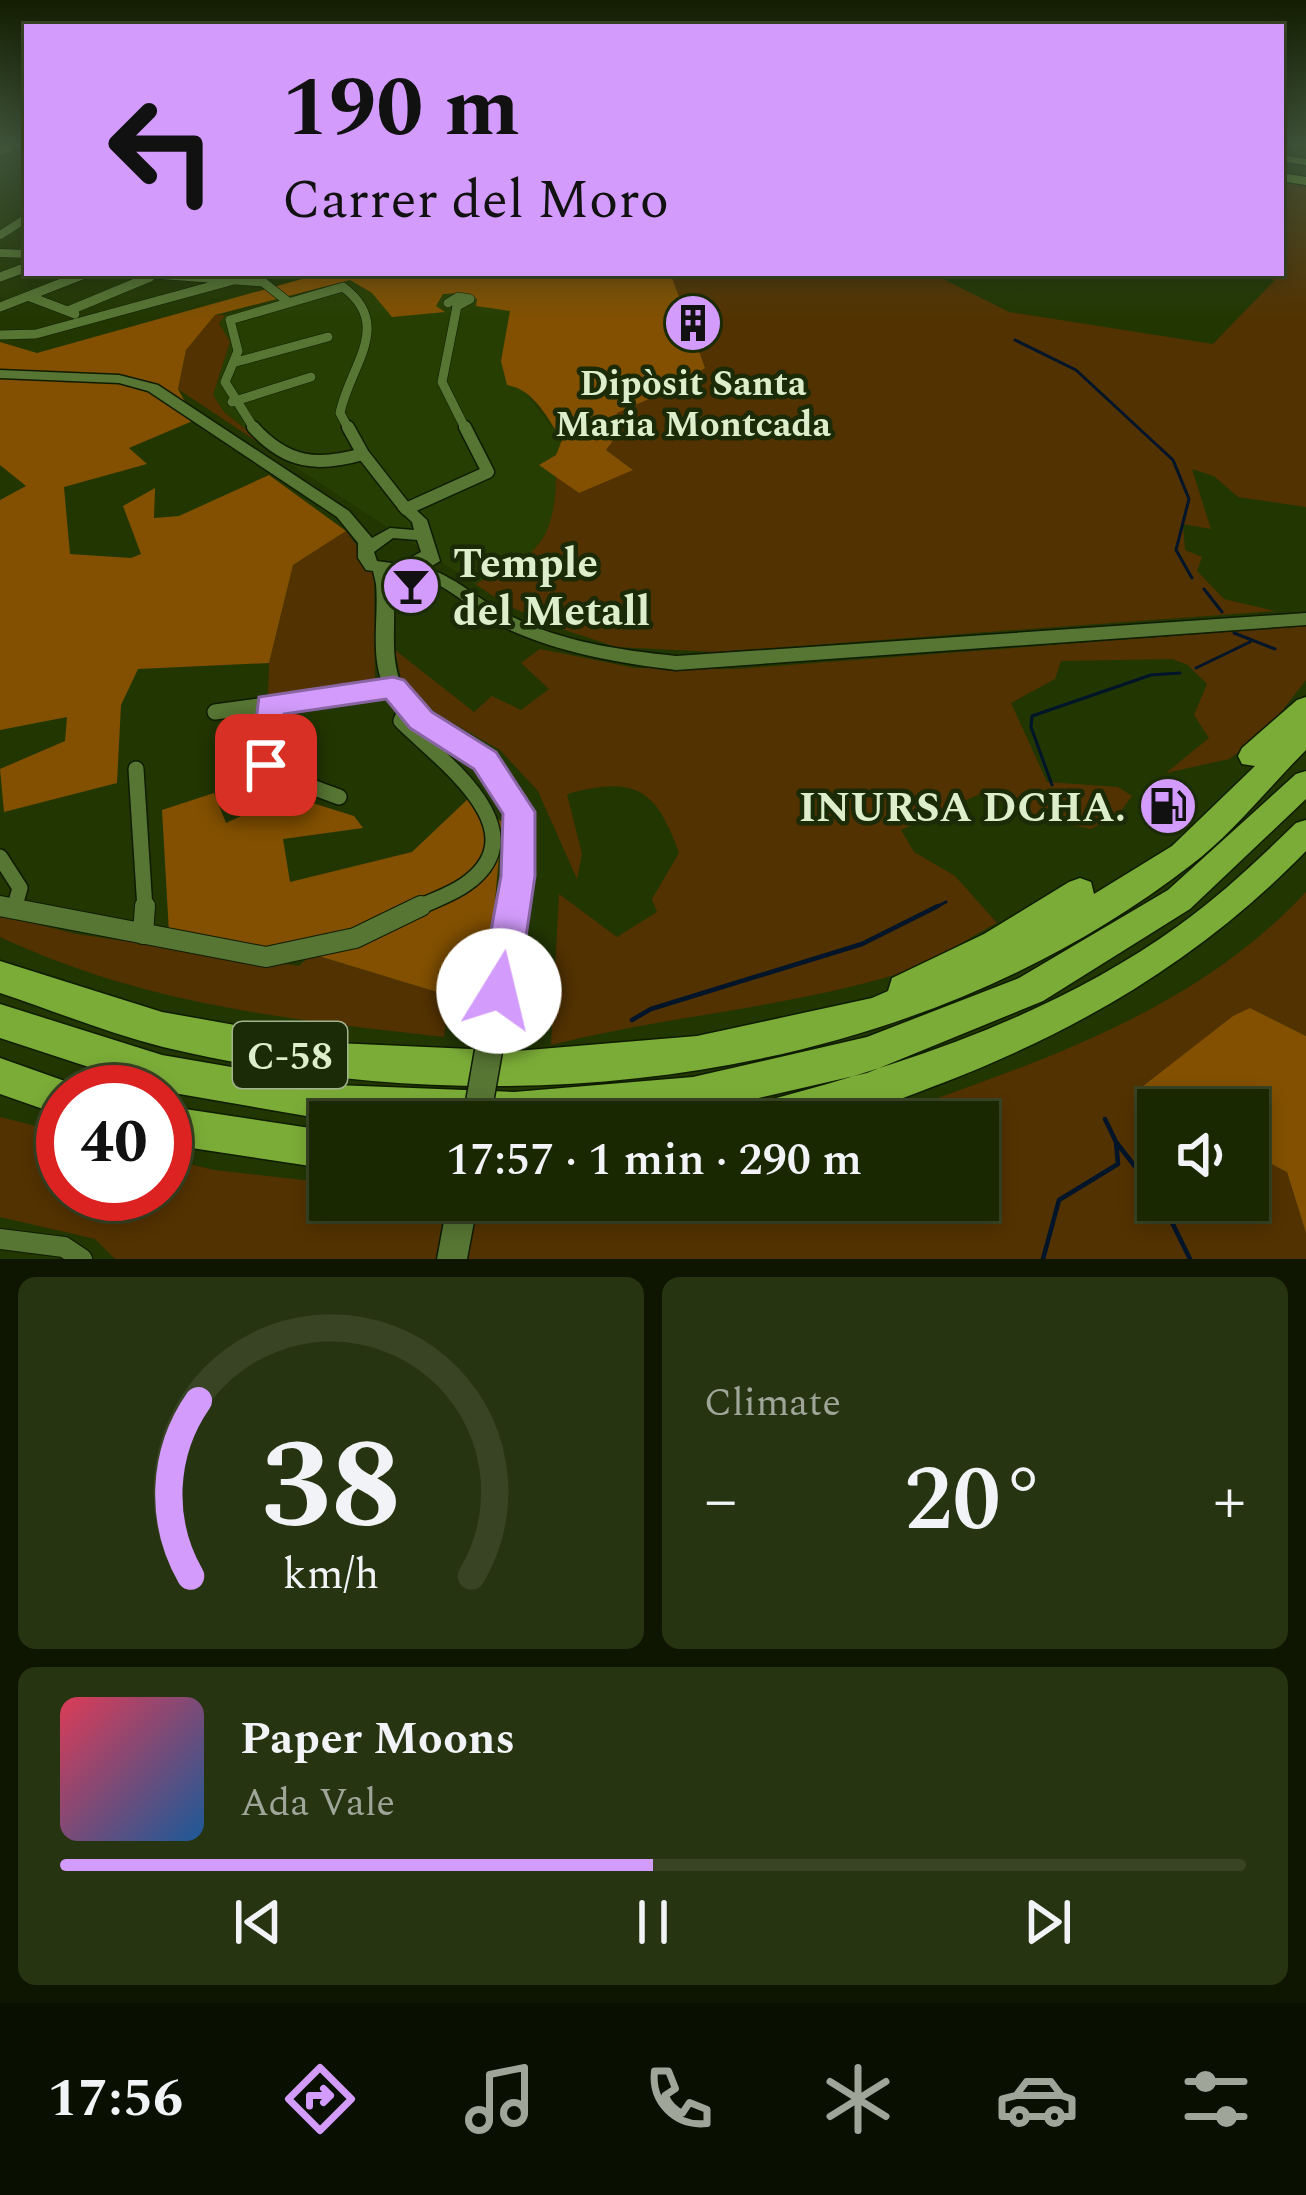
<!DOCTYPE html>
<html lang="en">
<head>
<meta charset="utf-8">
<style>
	:root { --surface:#1a2802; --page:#273411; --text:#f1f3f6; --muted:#9fa699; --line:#384424; --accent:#d39cfc }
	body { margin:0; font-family:Spectral,serif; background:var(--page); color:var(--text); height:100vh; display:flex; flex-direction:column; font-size:45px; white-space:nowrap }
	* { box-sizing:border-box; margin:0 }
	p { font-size:39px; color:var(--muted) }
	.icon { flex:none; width:66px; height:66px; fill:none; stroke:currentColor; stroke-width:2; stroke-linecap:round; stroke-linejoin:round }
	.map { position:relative; height:1259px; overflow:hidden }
	.details { display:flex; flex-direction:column; gap:18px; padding:18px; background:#0e1601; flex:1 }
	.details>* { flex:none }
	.banner { position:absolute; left:24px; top:24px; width:1260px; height:252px; border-radius:0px; box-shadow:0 6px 18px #0003,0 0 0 3px var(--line); background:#d39cfc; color:#111; overflow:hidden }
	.fabs { position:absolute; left:1137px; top:1089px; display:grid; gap:24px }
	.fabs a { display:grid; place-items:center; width:132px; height:132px; border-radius:0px; background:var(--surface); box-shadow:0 6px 18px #0003,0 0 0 3px var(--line); font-size:60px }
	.speed { position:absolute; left:36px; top:1065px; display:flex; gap:24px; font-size:60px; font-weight:700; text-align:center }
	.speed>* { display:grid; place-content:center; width:156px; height:156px; border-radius:50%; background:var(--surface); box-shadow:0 6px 18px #0003,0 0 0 3px var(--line); line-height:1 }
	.speed .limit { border:18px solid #d22; background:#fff; color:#111 }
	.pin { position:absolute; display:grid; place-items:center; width:102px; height:102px; color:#fff; margin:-51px; border-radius:24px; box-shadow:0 6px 18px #0006 }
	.me { position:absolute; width:132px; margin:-66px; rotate:9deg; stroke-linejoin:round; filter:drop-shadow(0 0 9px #0008) }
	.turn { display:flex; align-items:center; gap:42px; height:252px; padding:0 60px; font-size:54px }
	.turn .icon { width:156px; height:156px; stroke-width:2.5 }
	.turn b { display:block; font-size:84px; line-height:102px }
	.big { font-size:90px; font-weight:600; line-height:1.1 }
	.details .widget { flex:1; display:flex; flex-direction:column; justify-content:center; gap:18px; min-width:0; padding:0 42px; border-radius:18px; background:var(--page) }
	.details .dial { align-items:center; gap:0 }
	.dial svg { height:312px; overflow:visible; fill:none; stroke:var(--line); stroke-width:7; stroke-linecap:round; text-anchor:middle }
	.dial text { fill:var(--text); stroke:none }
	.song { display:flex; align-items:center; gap:36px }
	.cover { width:144px; height:144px; border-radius:18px; background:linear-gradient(135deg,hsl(350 70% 55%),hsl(210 70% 35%)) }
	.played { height:12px; border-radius:6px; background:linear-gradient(90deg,var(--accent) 50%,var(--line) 50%) }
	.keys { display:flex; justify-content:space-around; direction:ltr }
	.heat { display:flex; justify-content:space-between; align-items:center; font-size:66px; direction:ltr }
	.details .tiles { flex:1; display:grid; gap:18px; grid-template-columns:1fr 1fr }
	.widget:last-child { grid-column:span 2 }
	.trip { position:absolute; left:309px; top:1101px; width:690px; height:120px; border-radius:0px; background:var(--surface); box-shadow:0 6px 18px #0003,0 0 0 3px var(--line); font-weight:600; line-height:120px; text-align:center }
	.menu { display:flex; height:192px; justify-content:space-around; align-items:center; background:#0a1001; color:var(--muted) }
	.menu .icon { width:84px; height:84px }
	.menu .active { color:var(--accent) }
	.menu b { font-size:54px; color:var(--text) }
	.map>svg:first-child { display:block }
	.built { fill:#273e02 }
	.green { fill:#533201 }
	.forest { fill:#825000 }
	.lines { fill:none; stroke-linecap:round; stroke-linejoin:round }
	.stream-far1 { stroke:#00142a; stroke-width:3 }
	.stream { stroke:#00142a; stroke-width:4.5 }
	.street-far4-casing { stroke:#0e1c00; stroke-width:9 }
	.street-far3-casing { stroke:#0e1c00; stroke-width:10 }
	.street-far2-casing { stroke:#0e1c00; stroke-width:15 }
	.street-far1-casing { stroke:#0e1c00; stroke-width:18 }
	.street-casing { stroke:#0e1c00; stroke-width:22 }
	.secondary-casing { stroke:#0e1c00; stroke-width:3 }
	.highway-casing { stroke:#0e1c00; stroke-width:3 }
	.street-far4 { stroke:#577533; stroke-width:8 }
	.street-far3 { stroke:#577533; stroke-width:9 }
	.street-far2 { stroke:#577533; stroke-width:12 }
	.street-far1 { stroke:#577533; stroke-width:15 }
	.street { stroke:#577533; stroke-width:20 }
	.secondary { fill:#577533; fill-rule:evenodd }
	.highway { fill:#7bac37; fill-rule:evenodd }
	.secondary-bridge-casing { stroke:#0e1c00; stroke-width:30; stroke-linecap:butt }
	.secondary-bridge { stroke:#577533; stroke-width:27 }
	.shaded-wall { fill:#1b3d3a }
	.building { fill:#275753; stroke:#1b3d3a; stroke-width:3 }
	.route { fill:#d39cfc; stroke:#8965a4; stroke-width:3 }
	.labels { text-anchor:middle; stroke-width:9; stroke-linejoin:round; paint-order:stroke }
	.far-poi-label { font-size:36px; font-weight:bold; fill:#dceecb; stroke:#1b2a07 }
	.shield { fill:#1b2a07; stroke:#a2b390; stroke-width:3 }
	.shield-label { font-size:39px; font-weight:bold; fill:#dceecb }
	.poi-label { font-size:42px; font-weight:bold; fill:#dceecb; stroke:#1b2a07; text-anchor:start }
</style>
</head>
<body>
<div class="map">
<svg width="1306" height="1259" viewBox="0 0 1306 1259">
	<rect width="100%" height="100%" fill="#223602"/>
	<path class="built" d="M350 280 372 293 436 306 443 294 464 293 477 299V306L511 311 501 361 562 440 556 455 540 465 556 476 555 510 547 533 524 562 475 584 286 461 224 412 213 395 230 343 219 322 225 315Z"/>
	<path class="green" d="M1281 180 1306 184V507L1238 497 1214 476 1192 469 1211 529 1183 524 1185 550 1202 557 1197 571 1224 599 1275 611 716 652 616 647 556 627 507 605 475 584C534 558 555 544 556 476L579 493 632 469 606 450 616 413 681 385 705 368 692 331 705 326 704 320 687 318 672 279 657 273H931L1009 312 1213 344 1274 281 1266 273H1281Z
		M215 315H225L219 323 230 342 213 395 224 412 286 461 178 389 186 350Z
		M346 531 374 570 375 686 268 696 269 663 293 565Z
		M1306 626V680L1263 735 1229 759 1166 773 1209 738 1194 715 1207 684 1188 665 1172 659 1061 661 1055 679 1011 703 1047 782 1118 787 1132 796 1120 812 1091 829 1037 818 982 793 901 830 914 852 955 876 997 923C965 939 932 964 898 974 785 1008 666 1016 551 1045L559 894 617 937 657 912 652 899 679 853C656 787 634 776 567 794L582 854 577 879 538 791 500 750 439 715 402 684 395 650 474 712 492 696 521 710 549 689 521 663 540 649 635 668 735 669Z
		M1306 892V1036L1250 1008 1134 1094 1164 1110H1158V1200H1248V1152L1287 1172 1306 1233V1259H468L477 1200H978V1122H870C1026 1066 1190 1017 1306 892Z
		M0 915 76 934 299 966 312 954 450 996 444 1037C287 1019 146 1005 0 937Z
		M0 1117 63 1133V1194H165V1158L214 1170 330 1183V1200H446L436 1259H115L95 1239 0 1217Z"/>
	<path class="forest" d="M292 273H657L672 278 687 318 681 326 692 331 705 368 681 385 617 413 620 431 606 450 633 470 579 493 539 465 556 455 562 440C548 419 534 389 507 385L501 361 510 311 476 306 477 299 464 293 443 294 436 306 445 312 392 317 372 293 350 280 215 315 186 350 178 389 195 420 129 448 147 464 64 487 70 554 131 558 141 554 123 506 155 488 154 518 179 516 269 475 346 531 293 565 269 663 138 669 121 705 117 783 4 812 0 769 65 741 67 717 0 730V500L26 486 0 465V342L37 353 302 279Z
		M214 793 226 823 287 795 354 816 363 828 283 839 290 882 412 852 469 798 502 822 492 935 450 996 312 954 169 933 162 810Z
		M1250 1008 1306 1036V1233L1287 1172 1248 1152V1110H1164L1133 1094 1233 1016Z"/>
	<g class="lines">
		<path class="stream-far1" d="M1015 340 1076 370 1173 460 1189 499 1176 550 1192 578
			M1204 589 1222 612
			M1234 633 1275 649
			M1196 668 1250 642
			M1052 785 1031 727 1032 716 1151 675 1180 673
			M932 909 946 902"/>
		<path class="stream" d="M632 1020 651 1009 862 944 938 906
			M1105 1119 1116 1142 1158 1196
			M1161 1200 1190 1259
			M1043 1259 1059 1200 1118 1164 1116 1142"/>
		<defs>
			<path id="street-far4" d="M0 152 17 144
				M0 235 27 218
				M0 253 27 254
				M22 269 27 267"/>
			<path id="street-far3" d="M140 273 263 282 287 301
				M0 277 27 267
				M28 296 75 314
				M448 303 458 297 470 299 457 306
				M457 306 442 382 466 430
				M0 307 87 273
				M68 311 150 277
				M0 335 36 334 234 280
				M236 362 328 337
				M232 402 311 377
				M255 430 225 382 238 351 230 320 343 287C394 325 350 365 340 413L349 430"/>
			<path id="street-far2" d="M253 427C286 464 317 467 363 454
				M348 427 363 454
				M363 454 406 509 488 472 465 427"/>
			<path id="street-far1" d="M269 705 266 749 274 773 339 797
				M407 706 401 721C440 760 541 830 466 884 451 895 431 901 415 909
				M215 712 393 687
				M136 769 145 909
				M0 857 20 888 14 909
				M0 906 16 909"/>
			<path id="street" d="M0 906 266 957 355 938 421 906
				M143 934 145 906
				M0 1239 64 1247 82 1259"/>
			<path id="secondary" d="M0 370 119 375 158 385 349 511 372 538 390 528 414 530 412 522 398 509 400 506H412L427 520 440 561 432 566 425 563 420 566C455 575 479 601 511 616 562 642 620 650 676 656L1306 613V625L676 670C617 663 559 653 505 628 475 614 451 586 418 576 408 574 400 575 390 574 401 612 384 658 406 693 425 720 463 733 488 754 558 811 525 916 512 991L508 1000 499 1003 490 1000 486 991C503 907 539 812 457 752 429 731 398 719 383 685 370 653 379 617 376 584L373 571 366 570 358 558V543L337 517 148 391 119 383 0 378ZM393 538 417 540 421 552 398 564 377 561 374 552Z
				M448 1200H478L467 1259H437Z"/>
			<path id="highway" d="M1281 155 1306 159V165L1281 161Z
				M1281 173 1306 177V185L1281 181Z
				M1306 697V750C1269 787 1233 833 1191 865 905 1086 508 1130 163 1047 108 1033 54 1011 0 993V961L162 1012 336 1043 516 1051 697 1036 872 998 888 991 892 978 984 934 1069 882 1080 878 1091 882 1094 894 1172 846 1255 766 1242 764 1238 756 1242 748 1297 700Z
				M1306 771V799L1190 909 1043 1001 867 1073 693 1113 594 1122 335 1121 162 1091 0 1038V1004L162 1055 335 1085 514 1092 693 1077 867 1037 1019 978 1168 890 1296 774Z
				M1306 820V851C1203 957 1082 1029 945 1082 908 1096 870 1112 831 1121 803 1127 768 1122 739 1122L745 1109 758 1103C906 1064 1053 1016 1178 926 1221 895 1258 860 1296 823Z
				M0 1058 76 1085 79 1092H63V1116L0 1094Z
				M165 1106 330 1131V1169L165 1144Z"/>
		</defs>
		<use href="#street-far4" class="street-far4-casing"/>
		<use href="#street-far3" class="street-far3-casing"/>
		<use href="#street-far2" class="street-far2-casing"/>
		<use href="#street-far1" class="street-far1-casing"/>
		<use href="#street" class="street-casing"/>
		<use href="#secondary" class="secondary-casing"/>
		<use href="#highway" class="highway-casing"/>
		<use href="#street-far4" class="street-far4"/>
		<use href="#street-far3" class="street-far3"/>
		<use href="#street-far2" class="street-far2"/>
		<use href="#street-far1" class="street-far1"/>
		<use href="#street" class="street"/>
		<use href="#secondary" class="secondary"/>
		<use href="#highway" class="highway"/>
		<defs>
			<path id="secondary-bridge" d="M476 1122 499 991"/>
		</defs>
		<use href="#secondary-bridge" class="secondary-bridge-casing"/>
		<use href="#secondary-bridge" class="secondary-bridge"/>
	</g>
	<path class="shaded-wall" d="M424 586 426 592 415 599 413 593Z"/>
	<path class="building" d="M404 573 424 586 413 593 402 584Z"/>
	<linearGradient id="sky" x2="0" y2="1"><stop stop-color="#131e01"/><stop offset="0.45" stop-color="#3e5239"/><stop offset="1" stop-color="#3e5239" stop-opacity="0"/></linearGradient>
	<rect width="1306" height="320" fill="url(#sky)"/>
	<path class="route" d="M393 677 404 680 432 712 496 752 535 812V876L518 991 513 1004 499 1009 486 1004 480 991 501 876 503 814 474 769 410 728 386 699 284 714 282 765 277 774 266 778 255 774 250 765 259 697Z"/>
	<defs>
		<symbol id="building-disc" viewBox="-11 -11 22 22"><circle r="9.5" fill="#d39cfc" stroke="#1b2a07"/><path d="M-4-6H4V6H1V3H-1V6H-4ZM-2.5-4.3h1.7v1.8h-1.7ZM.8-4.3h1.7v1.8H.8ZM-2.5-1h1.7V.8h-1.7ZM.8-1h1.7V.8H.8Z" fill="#111"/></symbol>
		<symbol id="bar-disc" viewBox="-11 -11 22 22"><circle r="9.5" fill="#d39cfc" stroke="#1b2a07"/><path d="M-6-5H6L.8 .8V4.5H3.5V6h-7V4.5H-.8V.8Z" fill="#111"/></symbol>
		<symbol id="fuel-disc" viewBox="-11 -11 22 22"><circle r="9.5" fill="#d39cfc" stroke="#1b2a07"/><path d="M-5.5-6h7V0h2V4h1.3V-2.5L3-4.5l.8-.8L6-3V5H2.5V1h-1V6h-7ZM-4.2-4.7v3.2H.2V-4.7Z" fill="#111"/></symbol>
	</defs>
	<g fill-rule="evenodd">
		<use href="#building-disc" x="660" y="290" width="66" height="66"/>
		<use href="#bar-disc" x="378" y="553" width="66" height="66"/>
		<use href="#fuel-disc" x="1135" y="773" width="66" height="66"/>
	</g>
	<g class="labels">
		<g class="far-poi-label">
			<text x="693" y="395">Dipòsit Santa<tspan x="693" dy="41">Maria Montcada</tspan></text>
		</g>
		<rect class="shield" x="233" y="1022" width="114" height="66" rx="9"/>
		<g class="shield-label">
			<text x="290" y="1069">C-58</text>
		</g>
		<g class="poi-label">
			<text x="453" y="577">Temple<tspan x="453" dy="48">del Metall</tspan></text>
			<text x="1126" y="821" text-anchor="end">INURSA DCHA.</text>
		</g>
	</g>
</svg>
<div class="fabs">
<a><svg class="icon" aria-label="sound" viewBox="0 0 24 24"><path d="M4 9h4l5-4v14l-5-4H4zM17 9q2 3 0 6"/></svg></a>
</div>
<div class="speed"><div class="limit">40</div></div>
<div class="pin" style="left:266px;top:765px;background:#d93025"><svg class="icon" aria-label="arrive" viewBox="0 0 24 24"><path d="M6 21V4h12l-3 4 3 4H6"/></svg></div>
<svg class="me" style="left:499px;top:991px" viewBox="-20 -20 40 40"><circle r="19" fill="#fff"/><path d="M0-13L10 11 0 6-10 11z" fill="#d39cfc"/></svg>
<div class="trip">17:57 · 1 min · 290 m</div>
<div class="banner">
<div class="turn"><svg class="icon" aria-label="left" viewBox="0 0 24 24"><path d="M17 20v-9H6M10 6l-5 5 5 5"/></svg><div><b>190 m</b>Carrer del Moro</div></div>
</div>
</div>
<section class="details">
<div class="tiles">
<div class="widget dial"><svg viewBox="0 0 100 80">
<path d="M14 69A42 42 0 1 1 86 69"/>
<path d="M14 69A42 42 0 0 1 16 24" stroke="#d39cfc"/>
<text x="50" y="56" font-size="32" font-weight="700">38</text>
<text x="50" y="72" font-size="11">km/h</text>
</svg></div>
<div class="widget"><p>Climate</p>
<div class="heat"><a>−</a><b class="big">20°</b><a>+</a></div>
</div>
<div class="widget">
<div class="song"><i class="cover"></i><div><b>Paper Moons</b><p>Ada Vale</p></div></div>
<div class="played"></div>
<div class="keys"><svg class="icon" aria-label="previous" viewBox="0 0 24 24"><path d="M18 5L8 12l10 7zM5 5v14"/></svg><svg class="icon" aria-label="pause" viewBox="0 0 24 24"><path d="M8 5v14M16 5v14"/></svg><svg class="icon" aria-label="next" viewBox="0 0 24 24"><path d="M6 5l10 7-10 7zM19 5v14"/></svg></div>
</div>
</div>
</section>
<nav class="menu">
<b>17:56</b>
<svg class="icon active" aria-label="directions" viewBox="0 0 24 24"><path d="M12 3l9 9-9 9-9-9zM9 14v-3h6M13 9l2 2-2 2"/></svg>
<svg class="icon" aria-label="music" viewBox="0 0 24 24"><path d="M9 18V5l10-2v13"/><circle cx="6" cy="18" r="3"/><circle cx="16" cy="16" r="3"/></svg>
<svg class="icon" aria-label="phone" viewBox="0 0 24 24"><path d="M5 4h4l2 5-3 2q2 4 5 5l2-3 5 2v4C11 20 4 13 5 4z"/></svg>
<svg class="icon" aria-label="climate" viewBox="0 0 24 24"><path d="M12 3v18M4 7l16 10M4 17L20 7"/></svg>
<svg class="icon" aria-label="car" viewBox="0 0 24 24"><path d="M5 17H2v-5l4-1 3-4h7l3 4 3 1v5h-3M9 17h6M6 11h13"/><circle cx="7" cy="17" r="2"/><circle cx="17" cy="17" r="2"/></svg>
<svg class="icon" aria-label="filters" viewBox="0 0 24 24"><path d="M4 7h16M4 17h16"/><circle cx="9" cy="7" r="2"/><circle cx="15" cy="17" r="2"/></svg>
</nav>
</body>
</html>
